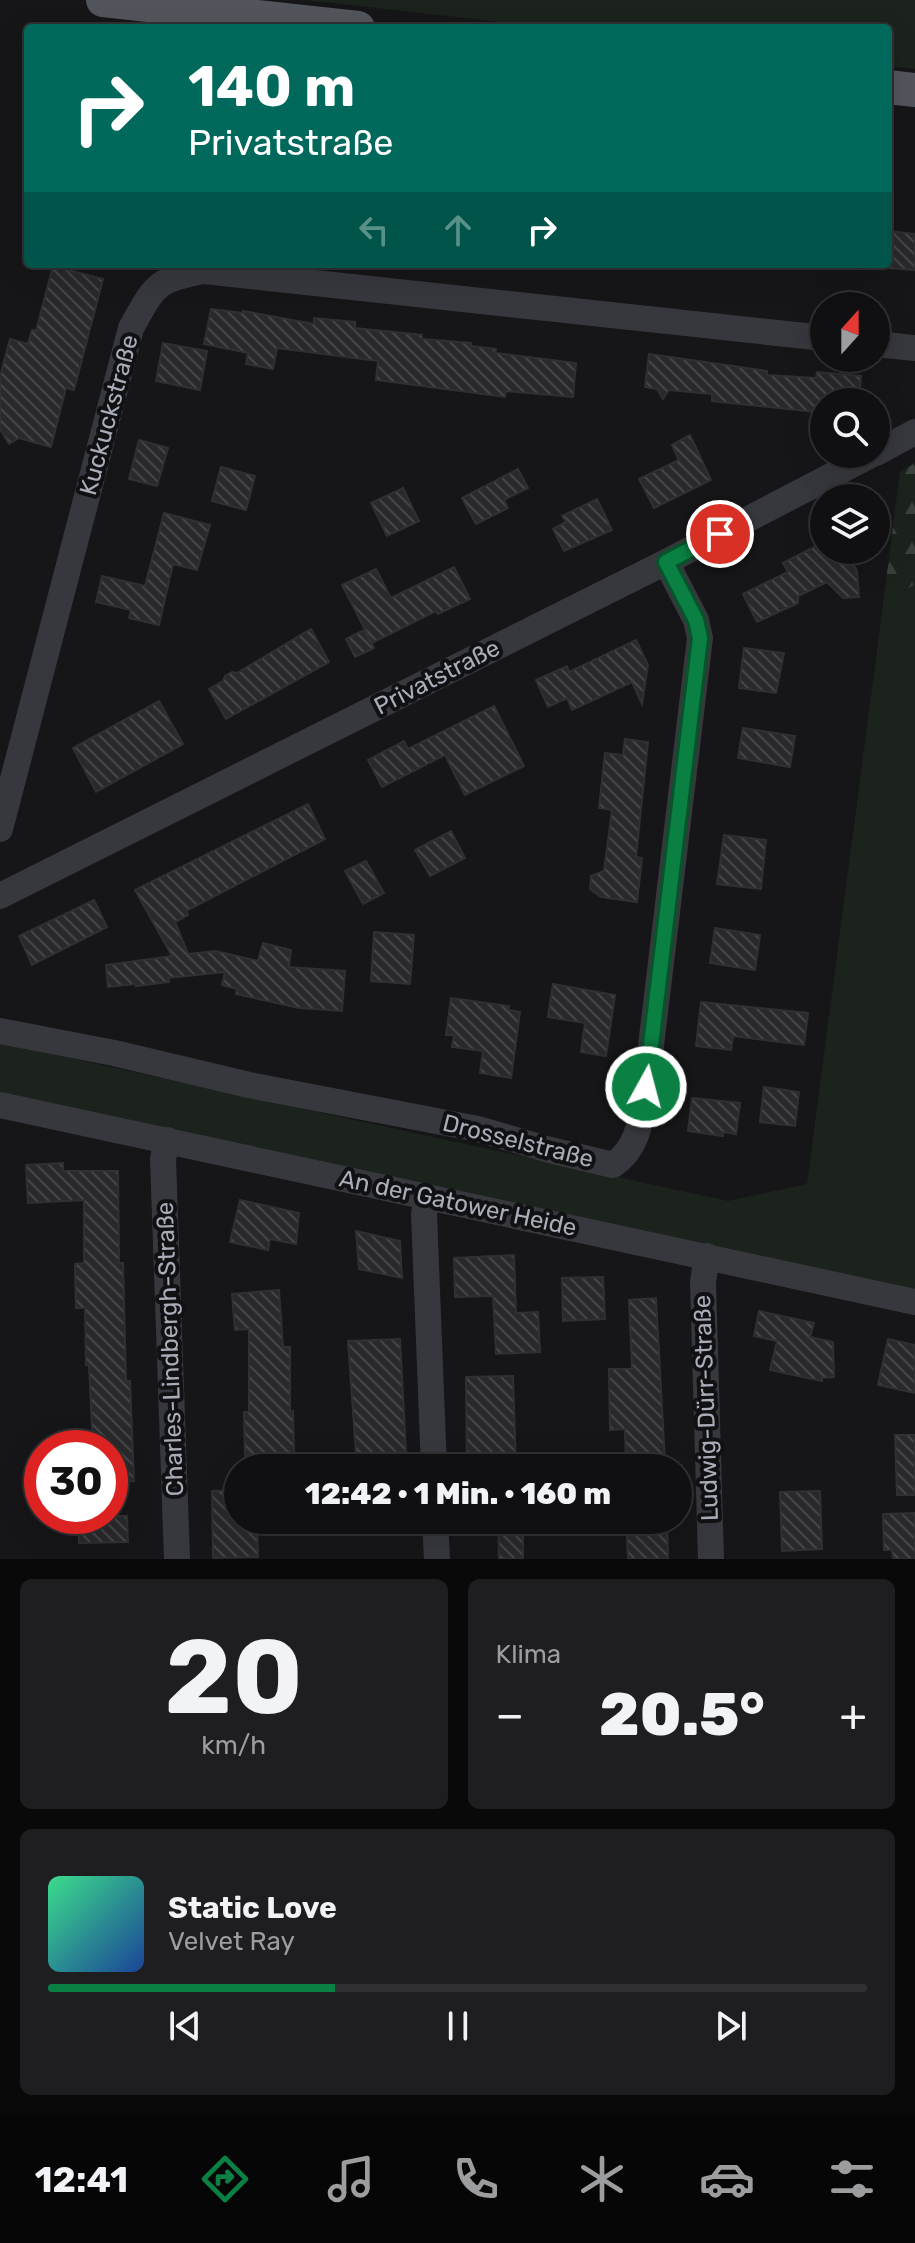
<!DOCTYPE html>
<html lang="de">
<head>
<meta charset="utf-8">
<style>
	:root { --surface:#101012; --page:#1e1e20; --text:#f1f3f6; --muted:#9c9d9f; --line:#303032; --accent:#0b8043 }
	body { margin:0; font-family:Rubik,sans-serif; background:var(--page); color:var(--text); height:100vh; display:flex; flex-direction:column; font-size:30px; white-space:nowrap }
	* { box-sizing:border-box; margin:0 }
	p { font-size:26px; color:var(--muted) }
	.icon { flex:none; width:44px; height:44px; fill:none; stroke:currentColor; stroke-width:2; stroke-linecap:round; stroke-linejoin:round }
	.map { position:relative; height:1559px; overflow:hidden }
	.sheet { display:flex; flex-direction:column; gap:20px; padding:20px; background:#09090a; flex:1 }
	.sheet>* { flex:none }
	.top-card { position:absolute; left:24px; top:24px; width:868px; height:244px; border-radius:8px; box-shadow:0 8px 32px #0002,0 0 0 2px var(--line); background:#00695c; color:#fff; overflow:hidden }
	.needle { width:52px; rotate:21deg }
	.tools { position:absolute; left:810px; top:292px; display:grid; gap:16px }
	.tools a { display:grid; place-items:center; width:80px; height:80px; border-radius:50%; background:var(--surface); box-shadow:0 8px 32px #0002,0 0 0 2px var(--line); font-size:40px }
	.speed { position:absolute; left:24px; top:1430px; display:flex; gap:16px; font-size:40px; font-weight:700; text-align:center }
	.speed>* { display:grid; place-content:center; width:104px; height:104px; border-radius:50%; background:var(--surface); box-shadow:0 8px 32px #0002,0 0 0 2px var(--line); line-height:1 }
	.speed .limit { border:12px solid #d22; background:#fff; color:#111 }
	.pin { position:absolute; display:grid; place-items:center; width:68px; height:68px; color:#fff; margin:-34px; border:4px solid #fff; border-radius:50%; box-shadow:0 2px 8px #0007 }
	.me { position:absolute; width:88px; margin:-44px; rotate:7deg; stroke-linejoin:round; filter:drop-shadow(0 0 6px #0008) }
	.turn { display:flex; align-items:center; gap:28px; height:168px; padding:0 32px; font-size:36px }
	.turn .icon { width:104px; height:104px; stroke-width:2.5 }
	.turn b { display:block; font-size:56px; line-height:68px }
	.lanes { display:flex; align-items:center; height:76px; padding:0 32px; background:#0003; justify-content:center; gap:40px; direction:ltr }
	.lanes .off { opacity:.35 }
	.big { font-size:60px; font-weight:800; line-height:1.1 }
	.sheet .card { flex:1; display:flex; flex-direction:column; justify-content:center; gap:12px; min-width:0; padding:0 28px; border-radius:12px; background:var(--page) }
	.sheet .dial { align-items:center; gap:0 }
	.dial b { font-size:104px; line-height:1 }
	.song { display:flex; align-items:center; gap:24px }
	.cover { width:96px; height:96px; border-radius:12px; background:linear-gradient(135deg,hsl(150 70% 55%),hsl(220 70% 35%)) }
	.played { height:8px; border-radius:4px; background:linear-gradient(90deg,var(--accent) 35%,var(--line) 35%) }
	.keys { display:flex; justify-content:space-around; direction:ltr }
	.heat { display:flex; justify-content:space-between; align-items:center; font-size:44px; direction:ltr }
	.sheet .tiles { flex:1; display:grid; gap:20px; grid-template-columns:1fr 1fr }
	.card:last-child { grid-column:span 2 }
	.trip { position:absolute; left:224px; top:1454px; width:468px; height:80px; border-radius:40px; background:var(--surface); box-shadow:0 8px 32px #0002,0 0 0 2px var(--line); font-weight:800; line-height:80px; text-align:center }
	.dock { display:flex; height:128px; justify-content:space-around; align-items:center; background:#060607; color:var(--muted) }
	.dock .icon { width:56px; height:56px }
	.dock .selected { color:var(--accent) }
	.dock b { font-size:36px; color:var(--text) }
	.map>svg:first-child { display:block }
	.green { fill:#1c231d }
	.forest { fill:url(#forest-firs) }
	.building { fill:url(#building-back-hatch); stroke:#303034; stroke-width:2 }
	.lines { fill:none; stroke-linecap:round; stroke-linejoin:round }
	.minor { stroke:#37383d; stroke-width:26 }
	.major { stroke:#53555c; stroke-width:34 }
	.route-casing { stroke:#07532c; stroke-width:20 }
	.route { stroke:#0b8043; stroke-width:14 }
	.labels { text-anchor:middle; stroke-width:8; stroke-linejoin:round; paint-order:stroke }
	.street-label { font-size:24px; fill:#a8adb8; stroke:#111113 }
</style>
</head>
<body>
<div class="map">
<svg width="915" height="1559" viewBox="0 0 915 1559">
	<defs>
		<pattern id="forest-firs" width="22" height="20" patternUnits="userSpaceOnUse" patternTransform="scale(2)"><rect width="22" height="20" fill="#1c231d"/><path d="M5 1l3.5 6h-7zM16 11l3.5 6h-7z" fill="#3a403c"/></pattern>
		<pattern id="building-back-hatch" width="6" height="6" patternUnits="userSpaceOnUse" patternTransform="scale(2)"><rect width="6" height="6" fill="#29292c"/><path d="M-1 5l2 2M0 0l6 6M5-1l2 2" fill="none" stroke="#454548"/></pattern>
	</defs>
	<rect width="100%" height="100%" fill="#161618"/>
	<path class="green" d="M305 0H915V69L888 66V28H554Z
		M915 584V1289L0 1092V1043L728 1201 807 1184 883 605Z"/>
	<path class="forest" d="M915 463V584L883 605 900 472Z"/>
	<path class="building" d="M888 231 915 234V270L888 268Z
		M53 266 103 279 74 390 66 388 51 447 19 438 9 444 0 429V377L10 339 28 344 32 330 36 331Z
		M211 309 243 313V311L314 324V318L355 322V328L422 335V339L471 343V346L496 349 495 353 576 363 573 397 506 391 505 397 376 380 378 361 277 348 273 369 246 364 248 353 204 344Z
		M163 343 207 351 200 390 156 381Z
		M649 354 767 371V375L816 378 817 372 861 376 859 402H824V413L712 401V394L669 390 663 399 657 389 645 387Z
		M690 435 711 480 654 508 639 479 679 460 672 445Z
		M139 440 168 448 157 486 129 479Z
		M221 467 255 476 246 510 212 501Z
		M518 469 528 488 504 500 508 508 476 524 462 498Z
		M403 488 419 521 387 536 371 503Z
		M597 499 612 530 564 551 553 529 566 522 562 516Z
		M164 513 210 525 197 570 173 564 159 625 129 618 131 610 96 602 102 576 145 586Z
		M824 542V550H846L857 571 859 597 843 598 827 582 798 596V603L757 622 743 594 788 572 783 563Z
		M454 567 470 599 438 614 436 611 372 643 342 585 376 569 391 598Z
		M311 629 329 662 226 719 209 689 223 681 225 676 232 672 237 673Z
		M364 630 374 648 355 657 346 639Z
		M636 640 648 665 642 704 632 682 572 710 567 698 548 707 536 680 567 666 569 672Z
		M744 648 784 653 776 693 739 688Z
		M159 701 183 744 96 792 73 748Z
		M494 706 524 766 465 795 445 755 382 787 368 760 404 741 408 749Z
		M743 728 795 736 790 767 738 758Z
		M625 739 648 742 636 857 642 858 637 902 601 897 590 889 591 876 604 871 612 810 599 808 605 753 623 755Z
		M308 804 325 839 186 911 188 915 175 922 188 954 216 951 258 961 263 943 291 950 289 967 345 971 342 1011 299 1008 236 994 237 989 222 985 225 972 168 978 169 982 136 986V984L108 987 106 965 172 956 135 890Z
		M451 831 465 858 430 876 415 850Z
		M724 835 766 840 761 889 717 884Z
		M366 861 384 893 363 904 345 871Z
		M94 900 107 927 32 965 19 936Z
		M715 928 760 935 755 970 710 963Z
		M374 932 414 935 410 984 371 981Z
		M553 984 615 995 606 1056 581 1052 585 1023 548 1017Z
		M451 998 509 1006 508 1010 520 1012 511 1078 480 1073 483 1051 452 1047 454 1035H446Z
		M701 1002 808 1013 804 1045 733 1036 731 1050 696 1046Z
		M764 1087 799 1092 795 1126 760 1122Z
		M692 1098 740 1103 736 1134 723 1132V1136L688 1131Z
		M63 1163V1171H118L119 1263H123L126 1381H130L134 1481 110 1482V1448H93L89 1365H86L85 1308H76L75 1264 84 1263V1200L28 1203 26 1165Z
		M240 1200 299 1213 296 1244 270 1239 268 1250 230 1242Z
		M356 1231 400 1241 402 1278 359 1269Z
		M514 1255 516 1313 538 1312 540 1352 496 1354 493 1296 455 1297 454 1258Z
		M603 1277 605 1319 563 1321 562 1278Z
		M279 1290 283 1347H290V1411H293L294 1454 245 1456 244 1412H249V1329L235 1330 232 1294Z
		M656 1298 665 1462 626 1463 625 1429 610 1430 609 1369H632L629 1300Z
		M759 1311 814 1323 810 1337 833 1342 834 1377 822 1378V1381L770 1370 777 1341 754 1336Z
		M400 1339 406 1452 356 1454 348 1341Z
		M888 1339 915 1345V1393L878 1385Z
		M513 1376 516 1468H467L466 1377Z
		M895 1435H915V1495H897Z
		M238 1490V1520H257L258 1557 213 1558 212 1491Z
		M820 1491 822 1549 782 1551 780 1492Z
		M915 1513V1559H893L892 1550H884L883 1514Z
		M78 1516H127L128 1542 79 1543Z
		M498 1520H523V1559H499Z
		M626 1520H667L668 1559H628Z"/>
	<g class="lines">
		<path class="minor" d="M876 344 915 348
			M876 453 915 432
			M0 829 131 328C155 286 154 280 204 271L824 338
			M0 896 666 562 873 454
			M0 1031 114 1053 249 1085 478 1129 546 1149 613 1165C640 1147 641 1116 646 1087L700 638 696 620 666 562
			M0 1105 915 1302
			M167 1140 163 1159 177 1559
			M427 1197 424 1214 434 1468
			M707 1256 703 1282 711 1559
			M435 1520 437 1559"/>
		<path class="major" d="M103 0 358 28
			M888 87 915 90"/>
	</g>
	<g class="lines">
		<defs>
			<path id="route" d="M646 1087 700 638 696 620 666 562 720 534"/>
		</defs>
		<use href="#route" class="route-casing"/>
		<use href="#route" class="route"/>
	</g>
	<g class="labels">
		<g class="street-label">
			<text transform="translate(109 415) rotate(-75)" y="8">Kuckuckstraße</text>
			<text transform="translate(437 677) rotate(-27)" y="8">Privatstraße</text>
			<text transform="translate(518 1141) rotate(14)" y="8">Drosselstraße</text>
			<text transform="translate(458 1203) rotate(12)" y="8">An der Gatower Heide</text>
			<text transform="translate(170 1349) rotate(-92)" y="8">Charles-Lindbergh-Straße</text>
			<text transform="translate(706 1408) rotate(-92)" y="8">Ludwig-Dürr-Straße</text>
		</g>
	</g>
</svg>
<div class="tools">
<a><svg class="needle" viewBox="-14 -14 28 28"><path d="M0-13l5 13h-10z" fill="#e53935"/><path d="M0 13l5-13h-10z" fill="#9c9d9f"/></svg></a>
<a><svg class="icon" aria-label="search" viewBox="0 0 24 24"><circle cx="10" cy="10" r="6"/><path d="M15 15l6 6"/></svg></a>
<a><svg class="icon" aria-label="layers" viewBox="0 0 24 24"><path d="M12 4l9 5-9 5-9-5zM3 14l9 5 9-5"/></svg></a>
</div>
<div class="speed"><div class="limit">30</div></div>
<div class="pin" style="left:720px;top:534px;background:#d93025"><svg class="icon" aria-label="arrive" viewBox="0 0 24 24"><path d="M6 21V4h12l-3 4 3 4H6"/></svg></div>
<svg class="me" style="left:646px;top:1087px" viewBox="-20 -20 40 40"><circle r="17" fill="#0b8043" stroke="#fff" stroke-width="3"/><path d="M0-11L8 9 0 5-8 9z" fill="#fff"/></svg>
<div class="trip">12:42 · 1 Min. · 160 m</div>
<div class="top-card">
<div class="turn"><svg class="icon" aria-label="right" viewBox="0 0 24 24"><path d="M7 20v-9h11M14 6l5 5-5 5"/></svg><div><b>140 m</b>Privatstraße</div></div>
<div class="lanes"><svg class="icon off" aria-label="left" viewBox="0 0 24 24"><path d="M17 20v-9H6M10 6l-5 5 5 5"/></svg><svg class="icon off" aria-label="ahead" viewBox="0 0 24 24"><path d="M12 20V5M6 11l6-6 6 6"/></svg><svg class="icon" aria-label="right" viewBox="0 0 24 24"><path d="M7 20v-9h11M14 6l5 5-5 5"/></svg></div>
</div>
</div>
<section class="sheet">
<div class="tiles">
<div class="card dial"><b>20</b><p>km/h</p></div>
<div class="card"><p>Klima</p>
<div class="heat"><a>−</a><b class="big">20.5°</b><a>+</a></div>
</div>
<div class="card">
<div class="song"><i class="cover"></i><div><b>Static Love</b><p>Velvet Ray</p></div></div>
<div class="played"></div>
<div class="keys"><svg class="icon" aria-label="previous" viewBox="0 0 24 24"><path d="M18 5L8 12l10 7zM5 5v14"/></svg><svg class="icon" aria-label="pause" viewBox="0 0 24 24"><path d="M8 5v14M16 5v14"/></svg><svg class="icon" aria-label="next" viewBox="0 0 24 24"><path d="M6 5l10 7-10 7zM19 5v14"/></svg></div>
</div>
</div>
</section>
<nav class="dock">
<b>12:41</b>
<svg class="icon selected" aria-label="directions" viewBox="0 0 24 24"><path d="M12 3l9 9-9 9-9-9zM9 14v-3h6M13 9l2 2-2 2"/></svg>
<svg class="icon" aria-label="music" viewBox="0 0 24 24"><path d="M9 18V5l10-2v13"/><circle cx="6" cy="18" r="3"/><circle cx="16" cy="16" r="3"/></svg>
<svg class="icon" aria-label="phone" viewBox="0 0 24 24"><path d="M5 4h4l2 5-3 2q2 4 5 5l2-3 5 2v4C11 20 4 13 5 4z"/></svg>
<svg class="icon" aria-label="climate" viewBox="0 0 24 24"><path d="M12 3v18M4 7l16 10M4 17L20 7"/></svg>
<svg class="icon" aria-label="car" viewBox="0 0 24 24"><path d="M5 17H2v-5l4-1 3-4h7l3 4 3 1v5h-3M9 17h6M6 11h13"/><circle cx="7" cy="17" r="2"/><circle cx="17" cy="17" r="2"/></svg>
<svg class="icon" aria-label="filters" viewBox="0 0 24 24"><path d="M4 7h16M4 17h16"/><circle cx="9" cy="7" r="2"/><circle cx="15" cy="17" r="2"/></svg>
</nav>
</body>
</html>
